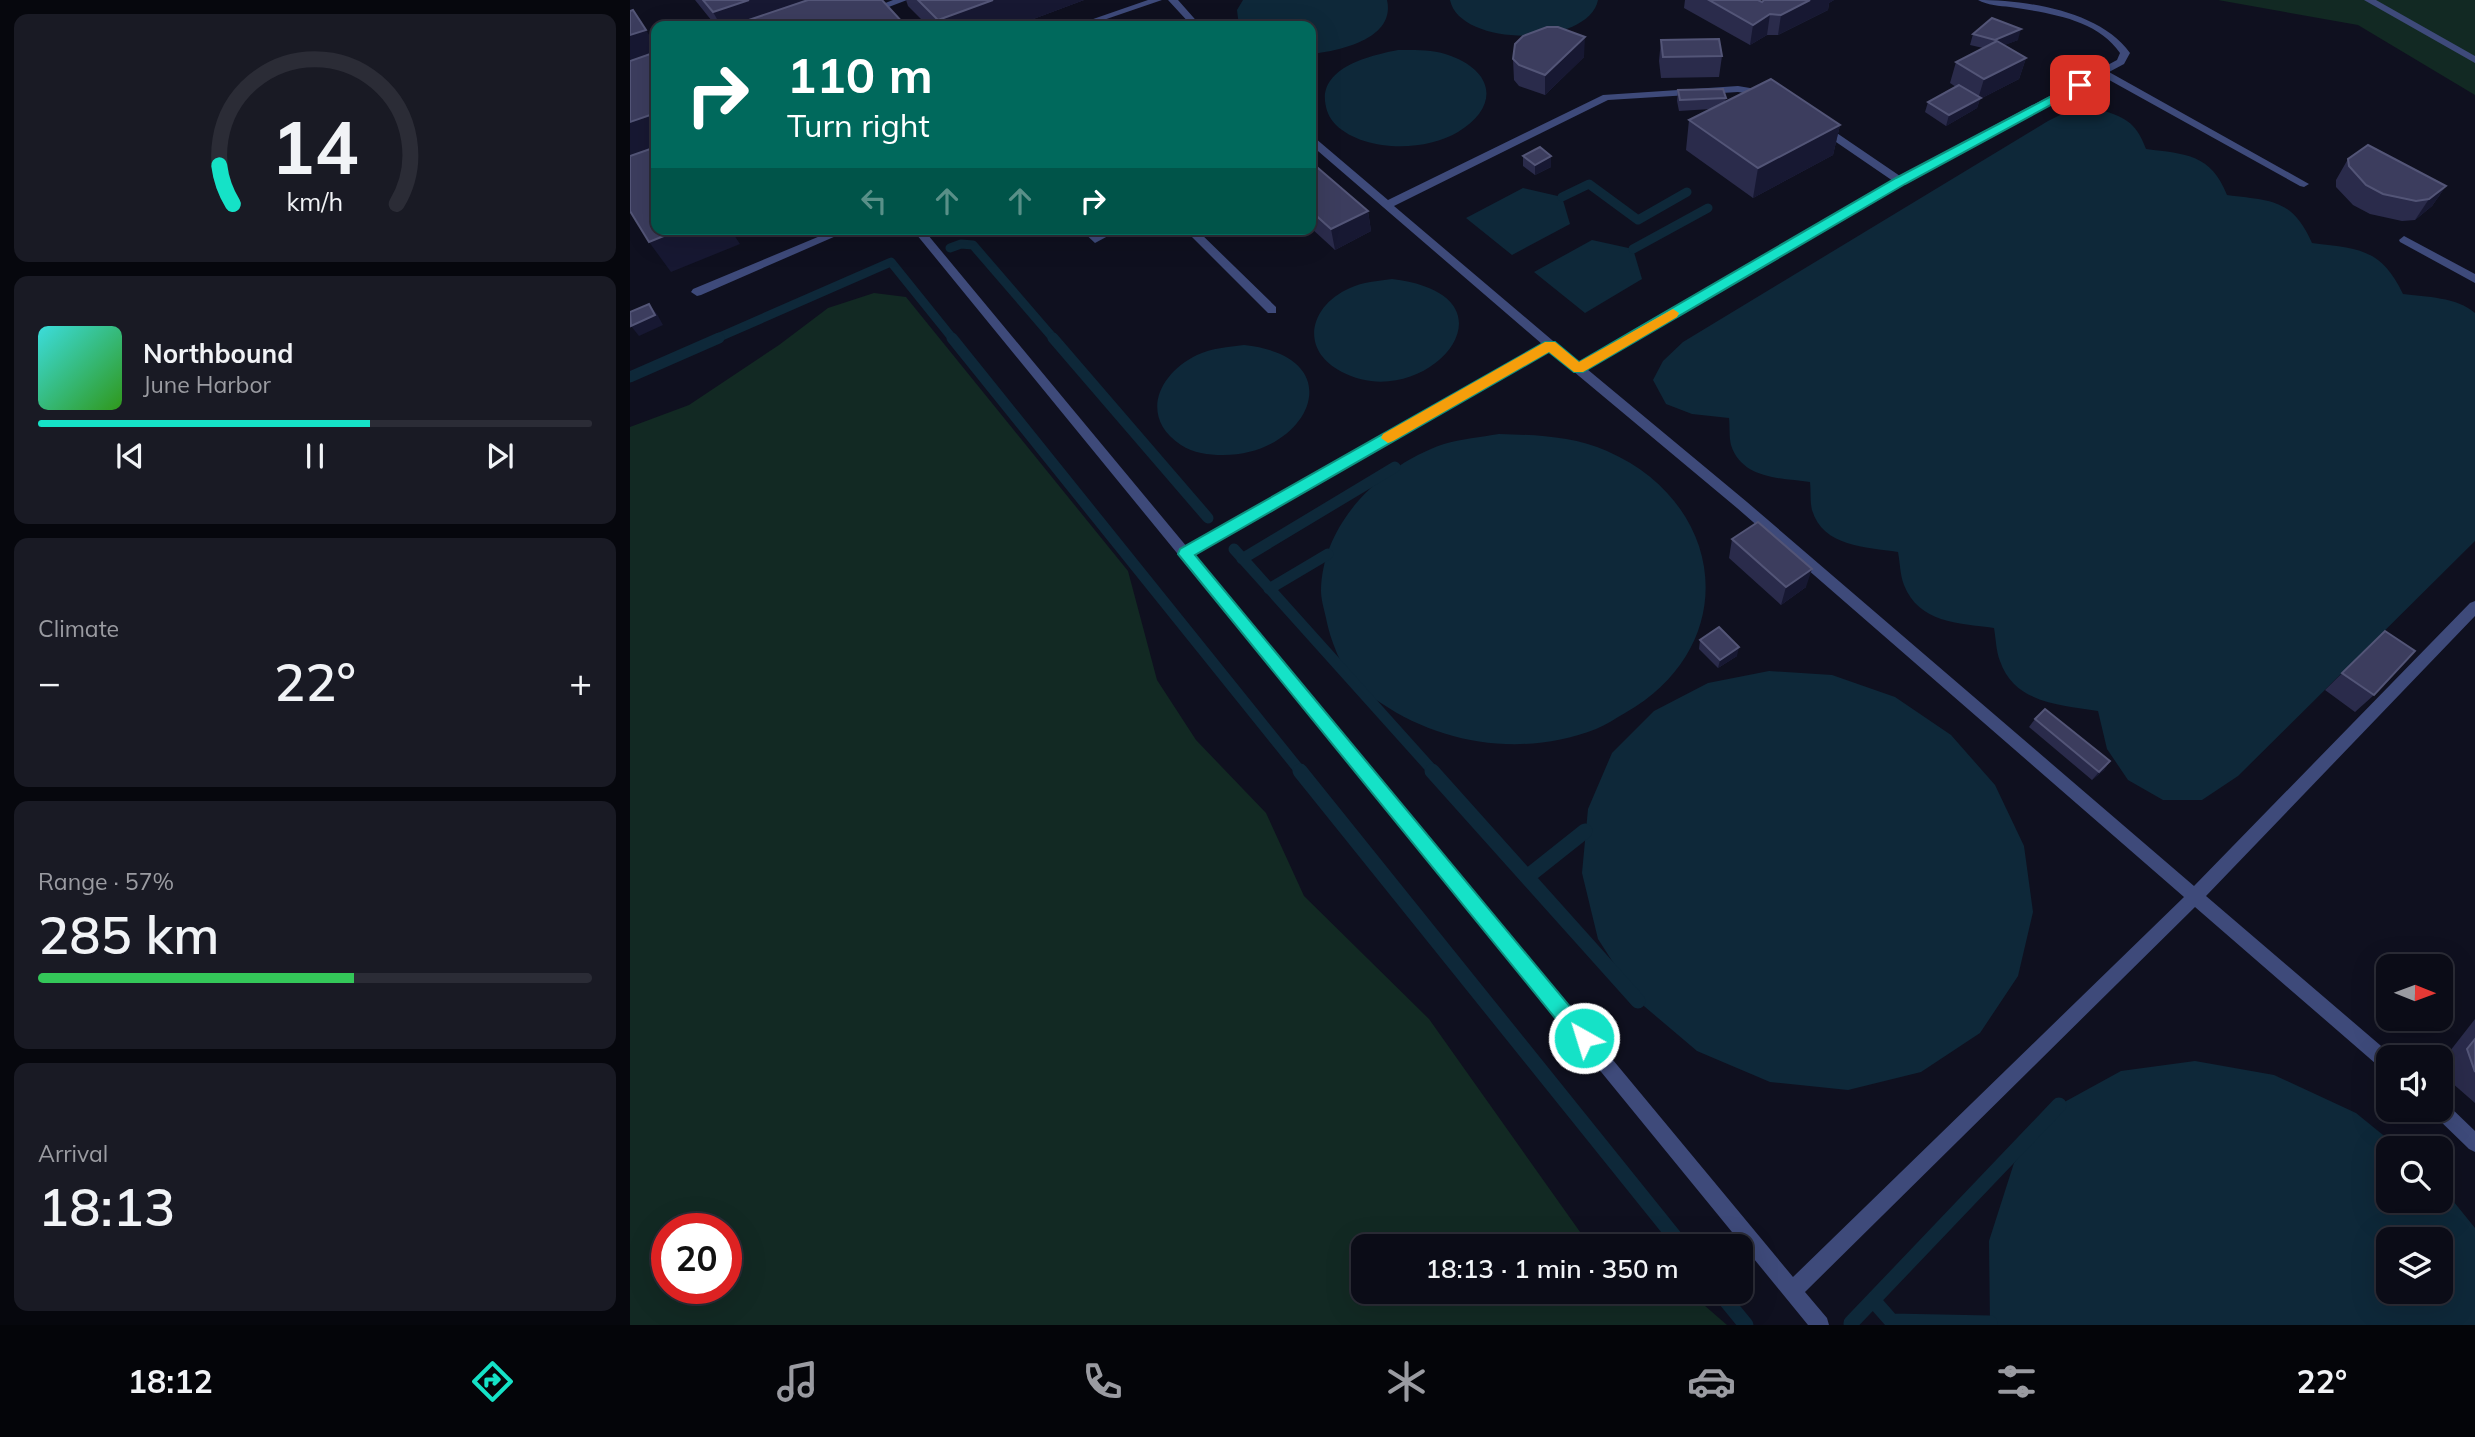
<!DOCTYPE html>
<html lang="en">
<head>
<meta charset="utf-8">
<style>
	:root { --surface:#0b0c17; --page:#191a24; --text:#f1f3f6; --muted:#9a9ba1; --line:#2b2c36; --accent:#15e2c7 }
	body { margin:0; font-family:Mulish,sans-serif; background:var(--page); color:var(--text); height:100vh; display:flex; flex-direction:column; font-size:26px; white-space:nowrap }
	* { box-sizing:border-box; margin:0 }
	p { font-size:23px; color:var(--muted) }
	.icon { flex:none; width:38px; height:38px; fill:none; stroke:currentColor; stroke-width:2; stroke-linecap:round; stroke-linejoin:round }
	.map { position:relative; flex:1; overflow:hidden }
	.side { display:flex; flex-direction:column; gap:14px; padding:14px; background:#06070d; width:630px }
	.side>* { flex:none }
	.top-card { position:absolute; left:21px; top:21px; width:665px; height:214px; border-radius:14px; box-shadow:0 7px 28px #0002,0 0 0 2px var(--line); background:#00695c; color:#fff; overflow:hidden }
	.needle { width:46px; rotate:91deg }
	.tools { position:absolute; left:1746px; top:954px; display:grid; gap:14px }
	.tools a { display:grid; place-items:center; width:77px; height:77px; border-radius:14px; background:var(--surface); box-shadow:0 7px 28px #0002,0 0 0 2px var(--line); font-size:35px }
	.speed { position:absolute; left:21px; top:1213px; display:flex; gap:14px; font-size:35px; font-weight:700; text-align:center }
	.speed>* { display:grid; place-content:center; width:91px; height:91px; border-radius:50%; background:var(--surface); box-shadow:0 7px 28px #0002,0 0 0 2px var(--line); line-height:1 }
	.speed .limit { border:10px solid #d22; background:#fff; color:#111 }
	.pin { position:absolute; display:grid; place-items:center; width:60px; height:60px; color:#fff; margin:-30px; border-radius:14px; box-shadow:0 4px 10px #0006 }
	.me { position:absolute; width:77px; margin:-38px; rotate:321deg; stroke-linejoin:round; filter:drop-shadow(0 0 5px #0008) }
	.turn { display:flex; align-items:center; gap:24px; height:147px; padding:0 21px; font-size:32px }
	.turn .icon { width:91px; height:91px; stroke-width:2.5 }
	.turn b { display:block; font-size:49px; line-height:60px }
	.lanes { display:flex; align-items:center; height:66px; padding:0 21px; background:#0003; justify-content:center; gap:35px; direction:ltr }
	.lanes .off { opacity:.35 }
	.big { font-size:52px; font-weight:600; line-height:1.1 }
	.side .card { flex:1; display:flex; flex-direction:column; justify-content:center; gap:10px; min-width:0; padding:0 24px; border-radius:14px; background:var(--page) }
	.side .dial { align-items:center; gap:0 }
	.dial svg { height:182px; overflow:visible; fill:none; stroke:var(--line); stroke-width:7; stroke-linecap:round; text-anchor:middle }
	.dial text { fill:var(--text); stroke:none }
	.song { display:flex; align-items:center; gap:21px }
	.cover { width:84px; height:84px; border-radius:10px; background:linear-gradient(135deg,hsl(180 70% 55%),hsl(110 70% 35%)) }
	.played { height:7px; border-radius:4px; background:linear-gradient(90deg,var(--accent) 60%,var(--line) 60%) }
	.keys { display:flex; justify-content:space-around; direction:ltr }
	.heat { display:flex; justify-content:space-between; align-items:center; font-size:38px; direction:ltr }
	.charge { height:10px; border-radius:5px; background:linear-gradient(90deg,#34c759 57%,var(--line) 0) }
	.trip { position:absolute; left:721px; top:1234px; width:402px; height:70px; border-radius:14px; background:var(--surface); box-shadow:0 7px 28px #0002,0 0 0 2px var(--line); font-weight:600; line-height:70px; text-align:center }
	.tabs { display:flex; height:112px; justify-content:space-around; align-items:center; background:#040509; color:var(--muted) }
	.tabs .icon { width:49px; height:49px }
	.tabs .active { color:var(--accent) }
	.tabs b { font-size:32px; color:var(--text) }
	main { display:flex; flex:1; min-height:0 }
	.map>svg:first-child { display:block }
	.green { fill:#122923; fill-rule:evenodd }
	.water { fill:#0e2839; fill-rule:evenodd }
	.lines { fill:none; stroke-linecap:round; stroke-linejoin:round }
	.stream-far2 { stroke:#0e2839; stroke-width:9 }
	.stream-far1 { stroke:#0e2839; stroke-width:11 }
	.stream { stroke:#0e2839; stroke-width:15 }
	.lane { fill:#3e4a7a; fill-rule:evenodd }
	.wall { fill:#2a2b4b }
	.shaded-wall { fill:#171832 }
	.building { fill:#3c3d5e; stroke:#535577; stroke-width:2 }
	.route { fill:#15e2c7; stroke:#0e9381; stroke-width:2 }
	.slow { fill:#f59e0b }
</style>
</head>
<body>
<main>
<section class="side">
<div class="card dial"><svg viewBox="0 0 100 80">
<path d="M14 69A42 42 0 1 1 86 69"/>
<path d="M14 69A42 42 0 0 1 8 52" stroke="#15e2c7"/>
<text x="50" y="56" font-size="32" font-weight="700">14</text>
<text x="50" y="72" font-size="11">km/h</text>
</svg></div>
<div class="card">
<div class="song"><i class="cover"></i><div><b>Northbound</b><p>June Harbor</p></div></div>
<div class="played"></div>
<div class="keys"><svg class="icon" aria-label="previous" viewBox="0 0 24 24"><path d="M18 5L8 12l10 7zM5 5v14"/></svg><svg class="icon" aria-label="pause" viewBox="0 0 24 24"><path d="M8 5v14M16 5v14"/></svg><svg class="icon" aria-label="next" viewBox="0 0 24 24"><path d="M6 5l10 7-10 7zM19 5v14"/></svg></div>
</div>
<div class="card"><p>Climate</p>
<div class="heat"><a>−</a><b class="big">22°</b><a>+</a></div>
</div>
<div class="card"><p>Range · 57%</p><b class="big">285 km</b><div class="charge"></div></div>
<div class="card"><p>Arrival</p><b class="big">18:13</b></div>
</section>
<div class="map">
<svg width="1845" height="1325" viewBox="0 0 1845 1325">
	<rect width="100%" height="100%" fill="#0f101f"/>
	<path class="green" d="M1588 0H1845V95L1728 25Z
		M244 293 276 297 498 571 527 680 566 740 636 813 674 896 799 1019 960 1246H733V1292H1059L1097 1325H0V427L59 405 149 345 198 308ZM96 1228V1288H37V1228Z"/>
	<path class="water" d="M613 0H757C766 39 709 51 681 54V26H609L607 10Z
		M820 0H968C959 47 830 48 820 0Z
		M768 50C785 50 804 49 821 56 866 73 868 108 828 132 795 152 734 152 706 125 699 118 696 110 695 101 692 66 743 55 768 50Z
		M1466 108C1495 118 1505 120 1516 149 1556 154 1581 154 1597 195 1641 201 1662 198 1682 243 1729 249 1751 248 1773 294 1796 297 1827 297 1845 313V541L1608 776 1572 800H1533L1498 780 1477 749 1468 711C1430 705 1384 703 1370 661 1366 651 1366 639 1364 628 1328 623 1289 623 1274 585 1270 575 1270 562 1268 552 1236 547 1193 547 1182 510 1180 502 1181 491 1180 482 1150 478 1112 479 1101 445 1099 437 1100 426 1099 418L1062 414 1036 404 1023 380 1033 361 1053 342 1418 121 1440 110Z
		M893 188 932 197 940 224 882 255 836 218Z
		M962 240 1003 249 1012 279 955 313 904 272Z
		M762 279C900 296 795 416 712 372 669 350 679 306 720 288 733 282 747 281 762 279Z
		M614 345C725 357 679 456 592 455 579 455 563 453 551 445 509 417 528 374 567 355 582 348 598 347 614 345Z
		M869 434C905 435 943 436 977 451 1098 504 1112 647 995 713 986 718 976 725 966 729 894 757 813 745 751 703 743 698 734 693 728 687 712 671 700 639 696 618 694 609 691 599 691 591 692 522 752 465 814 444 831 439 851 437 869 434Z
		M1139 671 1202 675 1265 697 1321 735 1365 785 1394 846 1403 912 1388 976 1350 1033 1291 1072 1218 1090 1140 1082 1067 1051 1008 1001 968 939 952 873 958 809 982 753 1024 711 1078 683Z
		M1565 1061 1644 1075 1726 1113 1769 1148H1759V1200H1811V1186L1845 1228V1325H1360L1359 1241 1384 1163 1429 1105 1491 1071ZM1759 1239H1811V1292H1759Z"/>
	<g class="lines">
		<path class="stream-far2" d="M932 197 959 184 1008 220 1057 192
			M320 248 331 244 343 245 424 339
			M1003 249 1078 208
			M85 339 261 262 323 339"/>
		<path class="stream-far1" d="M322 338 671 772
			M423 338 578 518
			M0 377 89 338
			M604 549 804 772
			M612 559 765 467
			M639 589 698 554"/>
		<path class="stream" d="M670 771 1052 1246
			M802 771 1008 1001
			M897 877 955 831
			M1089 1292 1116 1325
			M1243 1300 1265 1325
			M1262 1321 1360 1323
			M1221 1323 1429 1105"/>
		<path class="lane" d="M263 0H277L243 13 235 11Z
			M518 0H532L456 26H443Z
			M538 0H548L571 26H562Z
			M1348 0C1397 0 1470 11 1500 53L1494 64 1479 72 1679 184 1674 187 1670 186 1472 76 1274 183 957 369 1117 502 1564 886 1840 603 1845 601V616L1576 896 1764 1057H1759V1072L1753 1070 1565 907 1175 1292 1197 1318 1199 1325H1178L282 229H293L557 547 912 344 681 145V137L685 138 758 200 973 95 1108 86 1138 91 1140 93 1135 96 1108 92 978 100 764 206 949 363 1263 181 1187 129V125H1195L1270 176 1487 60 1490 53C1467 19 1419 13 1380 7 1370 6 1357 5 1348 0ZM919 351 1107 508 1554 897 1163 1277 564 555Z
			M1734 0H1746L1845 56V63Z
			M207 229H222L71 295 67 296 61 292 63 289Z
			M450 229H462L466 234 476 229H491L465 243Z
			M554 229H566L646 307V313H638Z
			M1774 236 1845 274V283L1770 242 1769 240Z
			M1811 1101 1817 1104 1845 1131V1152L1839 1149 1805 1116 1803 1110H1811Z"/>
	</g>
	<path class="wall" d="M65 0H252L275 26H86Z
		M276 0H454L385 26H298L278 6Z
		M1055 0H1128L1132 2 1134 0H1204L1199 3 1198 10 1148 35H1137L1120 45 1054 8Z
		M1343 34 1388 40 1374 45 1396 58 1389 79 1350 99 1347 108 1316 126 1295 112 1298 102 1326 87 1320 83 1326 62 1353 48 1340 45Z
		M1031 40 1092 56 1089 77 1031 78 1029 61Z
		M954 57 915 95 889 86 884 80 883 59Z
		M1048 90 1096 98 1095 102 1210 125 1203 155 1123 198 1056 150 1059 120 1081 109 1049 111 1047 101Z
		M893 156 921 167 905 175 893 166Z
		M1718 159 1816 186 1802 206 1785 220 1772 221 1740 214 1723 205 1706 187V180Z
		M681 162 738 211 741 231 705 250 681 228Z
		M1102 539 1176 587 1151 605 1099 558Z
		M1755 631 1744 695 1725 712 1695 690Z
		M1070 640 1107 656 1088 668 1069 649Z
		M1405 719 1480 761 1474 770 1462 780 1399 727Z
		M1845 1019V1103L1821 1082 1813 1060Z"/>
	<path class="shaded-wall" d="M119 0H247L174 26H91L83 12Z
		M363 0H454L385 26H311L308 20Z
		M1180 0H1204L1199 3 1198 10 1148 35 1151 15Z
		M1140 14 1137 35 1120 45 1123 25Z
		M1391 29 1388 40 1362 50 1365 40Z
		M16 30 26 46V51L0 60V35Z
		M955 37 954 57 915 95V75Z
		M1396 58 1389 79 1350 99 1347 108 1316 126 1319 115 1348 99 1354 79Z
		M26 113V161L0 171V122Z
		M1210 125 1203 155 1123 198 1128 168Z
		M921 156V167L905 175V165Z
		M1816 186 1802 206 1785 220 1799 199Z
		M738 211 741 231 705 250 701 229Z
		M51 229H100L110 244 41 272 19 242Z
		M19 304 27 314 33 325 9 336 1 326Z
		M1182 569 1176 587 1151 605 1156 587Z
		M1109 647 1107 656 1088 668 1090 660Z
		M1480 761 1474 770 1462 780 1469 772Z"/>
	<path class="building" d="M73 0H119L83 12Z
		M178 0H252L274 24 266 26H101Z
		M288 0H363L308 20Z
		M1079 0H1128L1132 2 1134 0H1180L1151 15 1140 14 1123 25Z
		M3 10 16 30 0 35V11Z
		M1362 18 1391 29 1365 40 1343 34Z
		M917 27H928L955 37 915 75 889 65 883 59 885 44 893 36Z
		M1089 39 1092 56 1033 57 1031 40Z
		M1367 41 1396 58 1354 79 1326 62Z
		M26 52V113L0 122V61Z
		M1141 79 1210 125 1128 168 1059 120Z
		M1329 85 1351 98 1319 115 1298 102Z
		M1093 89 1096 98 1050 100 1048 90Z
		M1738 145 1816 186 1799 199 1786 201 1753 194 1736 185 1719 166 1718 159Z
		M26 147V229H51L19 242 0 211V156Z
		M910 147 921 156 905 165 893 156Z
		M681 162 738 211 701 229 681 211Z
		M19 304 25 315 1 326 0 312Z
		M1128 522 1182 569 1156 587 1102 539Z
		M1089 627 1109 647 1090 660 1070 640Z
		M1755 631 1785 651 1744 695 1712 673Z
		M1415 709 1480 761 1469 772 1405 719Z
		M1845 1039V1072L1837 1049Z"/>
	<path class="route" d="M1450 81 1454 82V87L1275 184 953 372H944L919 352 565 555 961 1032 963 1038 961 1045 954 1048 947 1045 548 554 550 549 915 342H925L949 362 1266 178Z"/>
	<path class="slow" d="M1043 309 1049 313 1047 317 953 372H944L919 352 763 441 758 443 751 438 753 434 915 342H925L949 362Z"/>
</svg>
<div class="tools">
<a><svg class="needle" viewBox="-14 -14 28 28"><path d="M0-13l5 13h-10z" fill="#e53935"/><path d="M0 13l5-13h-10z" fill="#9a9ba1"/></svg></a>
<a><svg class="icon" aria-label="sound" viewBox="0 0 24 24"><path d="M4 9h4l5-4v14l-5-4H4zM17 9q2 3 0 6"/></svg></a>
<a><svg class="icon" aria-label="search" viewBox="0 0 24 24"><circle cx="10" cy="10" r="6"/><path d="M15 15l6 6"/></svg></a>
<a><svg class="icon" aria-label="layers" viewBox="0 0 24 24"><path d="M12 4l9 5-9 5-9-5zM3 14l9 5 9-5"/></svg></a>
</div>
<div class="speed"><div class="limit">20</div></div>
<div class="pin" style="left:1450px;top:85px;background:#d93025"><svg class="icon" aria-label="arrive" viewBox="0 0 24 24"><path d="M6 21V4h12l-3 4 3 4H6"/></svg></div>
<svg class="me" style="left:954px;top:1038px" viewBox="-20 -20 40 40"><circle r="17" fill="#15e2c7" stroke="#fff" stroke-width="3"/><path d="M0-11L8 9 0 5-8 9z" fill="#fff"/></svg>
<div class="trip">18:13 · 1 min · 350 m</div>
<div class="top-card">
<div class="turn"><svg class="icon" aria-label="right" viewBox="0 0 24 24"><path d="M7 20v-9h11M14 6l5 5-5 5"/></svg><div><b>110 m</b>Turn right</div></div>
<div class="lanes"><svg class="icon off" aria-label="left" viewBox="0 0 24 24"><path d="M17 20v-9H6M10 6l-5 5 5 5"/></svg><svg class="icon off" aria-label="ahead" viewBox="0 0 24 24"><path d="M12 20V5M6 11l6-6 6 6"/></svg><svg class="icon off" aria-label="ahead" viewBox="0 0 24 24"><path d="M12 20V5M6 11l6-6 6 6"/></svg><svg class="icon" aria-label="right" viewBox="0 0 24 24"><path d="M7 20v-9h11M14 6l5 5-5 5"/></svg></div>
</div>
</div>
</main>
<nav class="tabs">
<b>18:12</b>
<svg class="icon active" aria-label="directions" viewBox="0 0 24 24"><path d="M12 3l9 9-9 9-9-9zM9 14v-3h6M13 9l2 2-2 2"/></svg>
<svg class="icon" aria-label="music" viewBox="0 0 24 24"><path d="M9 18V5l10-2v13"/><circle cx="6" cy="18" r="3"/><circle cx="16" cy="16" r="3"/></svg>
<svg class="icon" aria-label="phone" viewBox="0 0 24 24"><path d="M5 4h4l2 5-3 2q2 4 5 5l2-3 5 2v4C11 20 4 13 5 4z"/></svg>
<svg class="icon" aria-label="climate" viewBox="0 0 24 24"><path d="M12 3v18M4 7l16 10M4 17L20 7"/></svg>
<svg class="icon" aria-label="car" viewBox="0 0 24 24"><path d="M5 17H2v-5l4-1 3-4h7l3 4 3 1v5h-3M9 17h6M6 11h13"/><circle cx="7" cy="17" r="2"/><circle cx="17" cy="17" r="2"/></svg>
<svg class="icon" aria-label="filters" viewBox="0 0 24 24"><path d="M4 7h16M4 17h16"/><circle cx="9" cy="7" r="2"/><circle cx="15" cy="17" r="2"/></svg>
<b>22°</b>
</nav>
</body>
</html>
